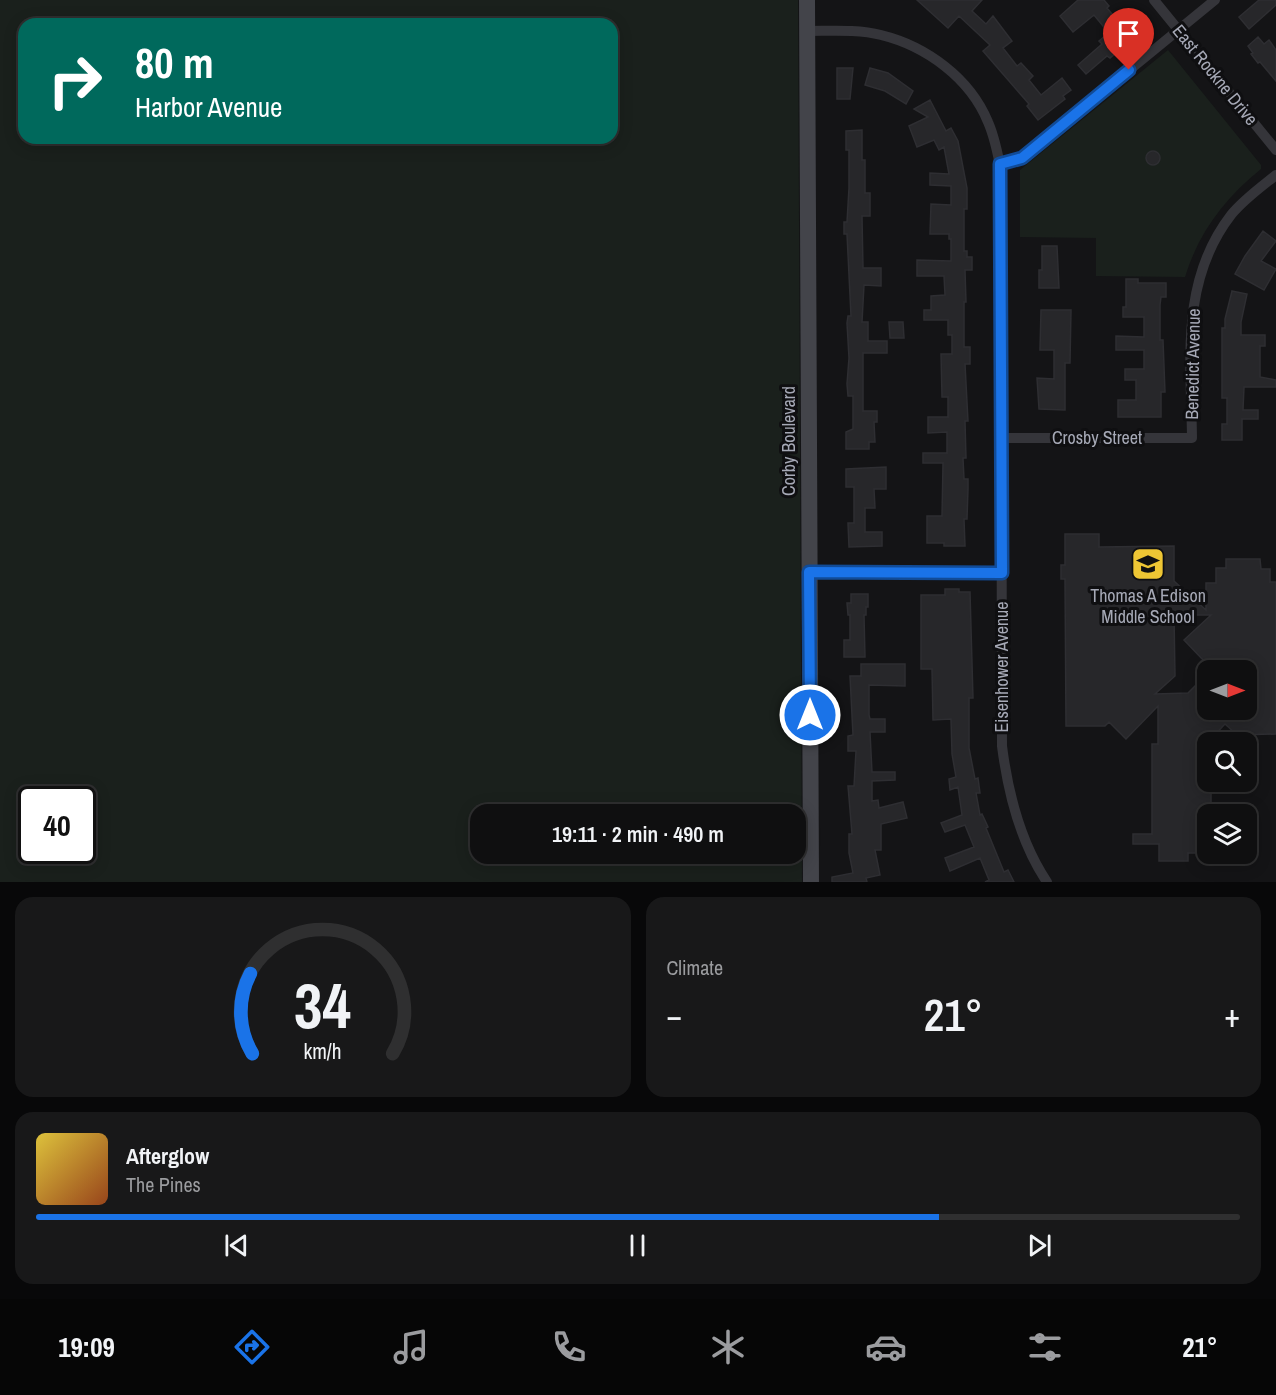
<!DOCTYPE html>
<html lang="en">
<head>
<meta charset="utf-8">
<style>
	:root { --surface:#0f0f10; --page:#181819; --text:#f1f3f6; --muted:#9b9c9f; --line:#2f2f30; --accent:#1a73e8 }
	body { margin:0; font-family:"Archivo Narrow",sans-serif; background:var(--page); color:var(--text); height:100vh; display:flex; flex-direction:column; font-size:22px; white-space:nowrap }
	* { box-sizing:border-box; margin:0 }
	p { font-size:20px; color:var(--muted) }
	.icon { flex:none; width:33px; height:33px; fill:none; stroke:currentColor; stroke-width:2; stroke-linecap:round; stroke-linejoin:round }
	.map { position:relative; height:882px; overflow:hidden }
	.details { display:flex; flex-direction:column; gap:15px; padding:15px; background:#080809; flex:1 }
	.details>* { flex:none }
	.banner { position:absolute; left:18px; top:18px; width:600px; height:126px; border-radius:18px; box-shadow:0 3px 15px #0003,0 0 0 2px var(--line); background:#00695c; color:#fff; overflow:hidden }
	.needle { width:39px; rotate:90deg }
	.tools { position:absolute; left:1197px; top:660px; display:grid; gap:12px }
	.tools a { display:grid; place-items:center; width:60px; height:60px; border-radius:12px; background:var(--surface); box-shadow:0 3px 15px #0003,0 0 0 2px var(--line); font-size:30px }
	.speed { position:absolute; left:18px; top:786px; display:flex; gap:12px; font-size:30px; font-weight:700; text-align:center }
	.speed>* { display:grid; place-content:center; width:78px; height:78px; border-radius:50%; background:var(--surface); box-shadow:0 3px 15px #0003,0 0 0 2px var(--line); line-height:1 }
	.speed .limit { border:3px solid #111; border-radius:9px; background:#fff; color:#111 }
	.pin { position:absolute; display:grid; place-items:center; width:51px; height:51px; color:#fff; margin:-62px -26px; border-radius:50% 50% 50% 0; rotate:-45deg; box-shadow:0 0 6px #0007 }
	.pin .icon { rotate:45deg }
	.me { position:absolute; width:66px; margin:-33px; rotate:0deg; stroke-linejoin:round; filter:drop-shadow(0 0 4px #0008) }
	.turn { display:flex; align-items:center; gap:21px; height:126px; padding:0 18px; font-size:27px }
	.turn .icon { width:78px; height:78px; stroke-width:2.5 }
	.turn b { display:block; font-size:42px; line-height:51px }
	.big { font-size:45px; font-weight:600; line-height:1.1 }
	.details .tile { flex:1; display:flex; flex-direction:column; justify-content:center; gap:9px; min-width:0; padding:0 21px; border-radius:18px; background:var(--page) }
	.details .dial { align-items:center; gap:0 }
	.dial svg { height:156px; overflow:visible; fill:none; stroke:var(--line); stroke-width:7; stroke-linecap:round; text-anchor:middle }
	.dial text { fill:var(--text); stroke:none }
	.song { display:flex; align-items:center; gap:18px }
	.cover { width:72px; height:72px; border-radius:9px; background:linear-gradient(135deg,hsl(50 70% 55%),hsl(20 70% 35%)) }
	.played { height:6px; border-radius:3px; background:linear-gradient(90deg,var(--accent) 75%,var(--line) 75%) }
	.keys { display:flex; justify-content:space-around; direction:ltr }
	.heat { display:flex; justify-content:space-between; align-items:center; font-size:33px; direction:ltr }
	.details .tiles { flex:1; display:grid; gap:15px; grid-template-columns:1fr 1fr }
	.tile:last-child { grid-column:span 2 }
	.trip { position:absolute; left:470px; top:804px; width:336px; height:60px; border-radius:18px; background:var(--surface); box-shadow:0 3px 15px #0003,0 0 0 2px var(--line); font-weight:600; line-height:60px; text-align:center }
	.tabs { display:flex; height:96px; justify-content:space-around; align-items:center; background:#060606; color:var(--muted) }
	.tabs .icon { width:42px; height:42px }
	.tabs .on { color:var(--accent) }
	.tabs b { font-size:27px; color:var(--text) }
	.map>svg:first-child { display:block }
	.green { fill:#1a201c; fill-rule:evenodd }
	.building { fill:#27272a; stroke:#2e2e32; stroke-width:1.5; fill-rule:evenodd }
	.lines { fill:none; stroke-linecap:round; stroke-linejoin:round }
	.street { stroke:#35353a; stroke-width:10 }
	.secondary { stroke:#43444a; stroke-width:16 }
	.route-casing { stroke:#114b97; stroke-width:15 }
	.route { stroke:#1a73e8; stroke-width:10 }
	.labels { text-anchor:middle; stroke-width:6; stroke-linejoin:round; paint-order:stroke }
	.street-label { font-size:18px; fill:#a6a9b6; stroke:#0f0f11 }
	.poi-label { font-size:18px; fill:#a6a9b6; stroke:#0f0f11 }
</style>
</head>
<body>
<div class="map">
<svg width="1276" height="882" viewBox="0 0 1276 882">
	<rect width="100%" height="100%" fill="#141416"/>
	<path class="green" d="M0 0H798L802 882H0ZM24 24H612V138H24ZM32 800H82V850H32ZM480 814H795V854H480Z
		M1168 50 1261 165V169C1224 199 1199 232 1185 277L1096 276V238L1020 237V170Z"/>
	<path class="building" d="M917 0H982L972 11 986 24 993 16 1012 41 1003 48 1017 66 1021 63 1033 76 1029 80 1041 95 1062 78 1071 90 1063 96 1065 99 1038 120 1027 106 1029 104 983 51 990 45 959 16 948 28Z
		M1078 0H1104L1109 6 1107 8 1118 21 1107 31 1094 15 1073 32 1060 16Z
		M1259 0H1276V5L1249 29 1239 17Z
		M1114 28 1127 44 1110 58 1107 56 1086 74 1078 65 1102 44 1099 41Z
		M1258 37 1264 44 1269 40 1276 50V81L1260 62 1258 63 1251 54 1253 53 1248 46Z
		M837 68H853L850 99H837Z
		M870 68 888 73 913 91 906 104 885 91 865 85Z
		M930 100 946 131 951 128 958 141 967 188V209H964V251H967V257H972V270H965L966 302H964V347H970V364H965L968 421H965L966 458H963L964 479H968V489L967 519H964L965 546H944V543H927V516H942L943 463H923V453H947V432L928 433V417H948V397H942L941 354H952V335H948V320H924V310H931V296L945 295 944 276H917V260L951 261V239H949V234H930L931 204 951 205V186L930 185V173L949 174 944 147 939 150 934 140 917 147 909 126 928 117 914 109Z
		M862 130V160H865V193H870V216H862L863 268H881V286L864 285 862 322H868V341H887V353H863V411H877V422H874L875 442H869V449H846V432L853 429V396H848L847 384 849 358 847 323 848 316H851L847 234H844V222H847L849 188V150H846V131Z
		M1146 158a7 7 0 1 1 14 0a7 7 0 1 1-14 0Z
		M1263 231 1276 241 1261 261 1276 269 1264 290 1235 274 1245 256Z
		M1042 246H1057L1059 288H1039V270H1042Z
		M1126 279H1138V283H1166V297H1161L1160 305V340H1163L1165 392H1161V417H1118V400H1136V380H1125V369H1144V350H1116V336L1144 337V317H1123V307H1126Z
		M1232 291 1247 294 1241 322V335H1265V346H1260V377L1276 380V387H1244L1243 410H1258V419H1242V440H1222V424H1227V398H1222V328H1225V319Z
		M1041 310H1071L1070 363H1065V410L1039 409 1037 378 1054 379V350H1040Z
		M889 322H903L904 338H890Z
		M886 467V489H874L875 508H865V532H882V546L849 547 848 523H854V487H846V469Z
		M1065 534H1099V547L1174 546V581L1206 610V583H1216V568H1226V559H1260L1261 569H1270V582H1276V734L1237 735 1225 724 1208 742V782H1211V814H1208V853H1188V861H1159V844H1133V834H1152V744H1158V706L1126 739 1109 722 1105 726H1066L1065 579H1061V565H1065ZM1174 615H1211L1184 640 1206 663 1205 670H1246V710H1208V673L1188 693 1155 694 1175 676Z
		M945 589H959V592H970L973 698H969V748L975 779 978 778 980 793H976L980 815 982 814 988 827 986 828 1004 872 1008 870 1014 882H985L989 880 980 858 950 871 945 858 974 847 965 825 945 832 941 823 962 815 958 787 950 790 949 779 956 777 952 754 951 719 933 720 932 669H921V595H945Z
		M851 594H868V607H866V615H864L865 657H844V640H850V615H848L847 603H851Z
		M861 664H905V686L869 685V715L870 719H885V732H870L872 772H895V780L872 781V801L878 800 879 808 903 802 907 818 881 824V850H875L880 875 866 878 867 882H832V877L853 873 849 853V834H852L848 786H854L856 751H848V736L853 735 850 676H861Z"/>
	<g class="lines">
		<path class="street" d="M1154 0 1276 150
			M807 31C831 31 858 29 881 35 926 46 970 78 988 122 995 138 998 154 1001 171L1002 746C1008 793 1020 842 1047 882
			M1000 164 1022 158 1215 0
			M1002 438H1192C1191 360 1180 281 1231 215 1243 200 1261 187 1276 175
			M809 572 1002 573"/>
		<path class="secondary" d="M807 0 811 882"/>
	</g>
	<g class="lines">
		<defs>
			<path id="route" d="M810 715 809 572 1002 573 1000 164 1022 158 1129 70"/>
		</defs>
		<use href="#route" class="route-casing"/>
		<use href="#route" class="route"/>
	</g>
	<defs>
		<symbol id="school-square" viewBox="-11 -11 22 22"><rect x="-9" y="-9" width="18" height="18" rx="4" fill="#eec634" stroke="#0f0f11"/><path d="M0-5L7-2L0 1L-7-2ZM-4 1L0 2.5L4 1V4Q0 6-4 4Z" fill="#111"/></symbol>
	</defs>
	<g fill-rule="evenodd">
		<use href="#school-square" x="1129" y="545" width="38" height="38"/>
	</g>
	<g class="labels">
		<g class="street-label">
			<text transform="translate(1215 75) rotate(51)" y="6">East Rockne Drive</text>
			<text transform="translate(1193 364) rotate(-89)" y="6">Benedict Avenue</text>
			<text x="1097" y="444">Crosby Street</text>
			<text transform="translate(789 441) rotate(-90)" y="6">Corby Boulevard</text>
			<text transform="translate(1002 667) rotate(-90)" y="6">Eisenhower Avenue</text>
		</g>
		<g class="poi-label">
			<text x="1148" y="602">Thomas A Edison<tspan x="1148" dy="21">Middle School</tspan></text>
		</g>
	</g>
</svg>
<div class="tools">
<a><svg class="needle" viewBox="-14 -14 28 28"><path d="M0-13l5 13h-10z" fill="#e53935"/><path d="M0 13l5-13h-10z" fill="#9b9c9f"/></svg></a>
<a><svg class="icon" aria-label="search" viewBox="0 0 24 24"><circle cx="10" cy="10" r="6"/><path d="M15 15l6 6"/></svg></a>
<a><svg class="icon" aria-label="layers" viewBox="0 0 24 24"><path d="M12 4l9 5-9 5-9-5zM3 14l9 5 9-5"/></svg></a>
</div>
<div class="speed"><div class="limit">40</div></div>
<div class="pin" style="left:1129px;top:70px;background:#d93025"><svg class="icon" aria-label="arrive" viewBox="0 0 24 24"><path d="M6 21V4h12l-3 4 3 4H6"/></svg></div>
<svg class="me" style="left:810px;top:715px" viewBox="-20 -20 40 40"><circle r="17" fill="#1a73e8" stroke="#fff" stroke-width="3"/><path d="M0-11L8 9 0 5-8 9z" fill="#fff"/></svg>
<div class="trip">19:11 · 2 min · 490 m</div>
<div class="banner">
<div class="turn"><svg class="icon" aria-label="right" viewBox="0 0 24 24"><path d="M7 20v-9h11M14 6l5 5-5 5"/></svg><div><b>80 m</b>Harbor Avenue</div></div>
</div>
</div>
<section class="details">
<div class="tiles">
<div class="tile dial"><svg viewBox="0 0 100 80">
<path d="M14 69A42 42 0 1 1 86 69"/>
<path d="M14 69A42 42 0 0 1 13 28" stroke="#1a73e8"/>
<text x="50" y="56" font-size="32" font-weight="700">34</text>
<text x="50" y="72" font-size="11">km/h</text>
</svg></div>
<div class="tile"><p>Climate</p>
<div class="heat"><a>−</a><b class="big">21°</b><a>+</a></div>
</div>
<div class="tile">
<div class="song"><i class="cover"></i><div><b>Afterglow</b><p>The Pines</p></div></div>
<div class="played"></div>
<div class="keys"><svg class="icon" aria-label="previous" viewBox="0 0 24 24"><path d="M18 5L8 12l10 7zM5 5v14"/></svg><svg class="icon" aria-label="pause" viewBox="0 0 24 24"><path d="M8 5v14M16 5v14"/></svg><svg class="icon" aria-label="next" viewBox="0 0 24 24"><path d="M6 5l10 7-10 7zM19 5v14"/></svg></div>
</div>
</div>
</section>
<nav class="tabs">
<b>19:09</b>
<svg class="icon on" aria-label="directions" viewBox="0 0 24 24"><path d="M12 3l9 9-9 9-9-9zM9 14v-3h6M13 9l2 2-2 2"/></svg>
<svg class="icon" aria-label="music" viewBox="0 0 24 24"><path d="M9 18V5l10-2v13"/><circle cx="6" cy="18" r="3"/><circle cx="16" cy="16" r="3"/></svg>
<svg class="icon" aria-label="phone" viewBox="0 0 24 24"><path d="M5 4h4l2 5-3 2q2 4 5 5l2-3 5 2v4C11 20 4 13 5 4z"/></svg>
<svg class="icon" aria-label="climate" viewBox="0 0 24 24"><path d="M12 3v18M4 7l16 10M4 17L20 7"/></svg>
<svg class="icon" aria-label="car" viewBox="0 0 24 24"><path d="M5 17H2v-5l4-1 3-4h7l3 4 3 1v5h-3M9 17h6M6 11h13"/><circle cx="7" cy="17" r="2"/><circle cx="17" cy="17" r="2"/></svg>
<svg class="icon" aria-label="filters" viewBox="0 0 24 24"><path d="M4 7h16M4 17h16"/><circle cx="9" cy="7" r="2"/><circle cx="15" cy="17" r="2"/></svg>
<b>21°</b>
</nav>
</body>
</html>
